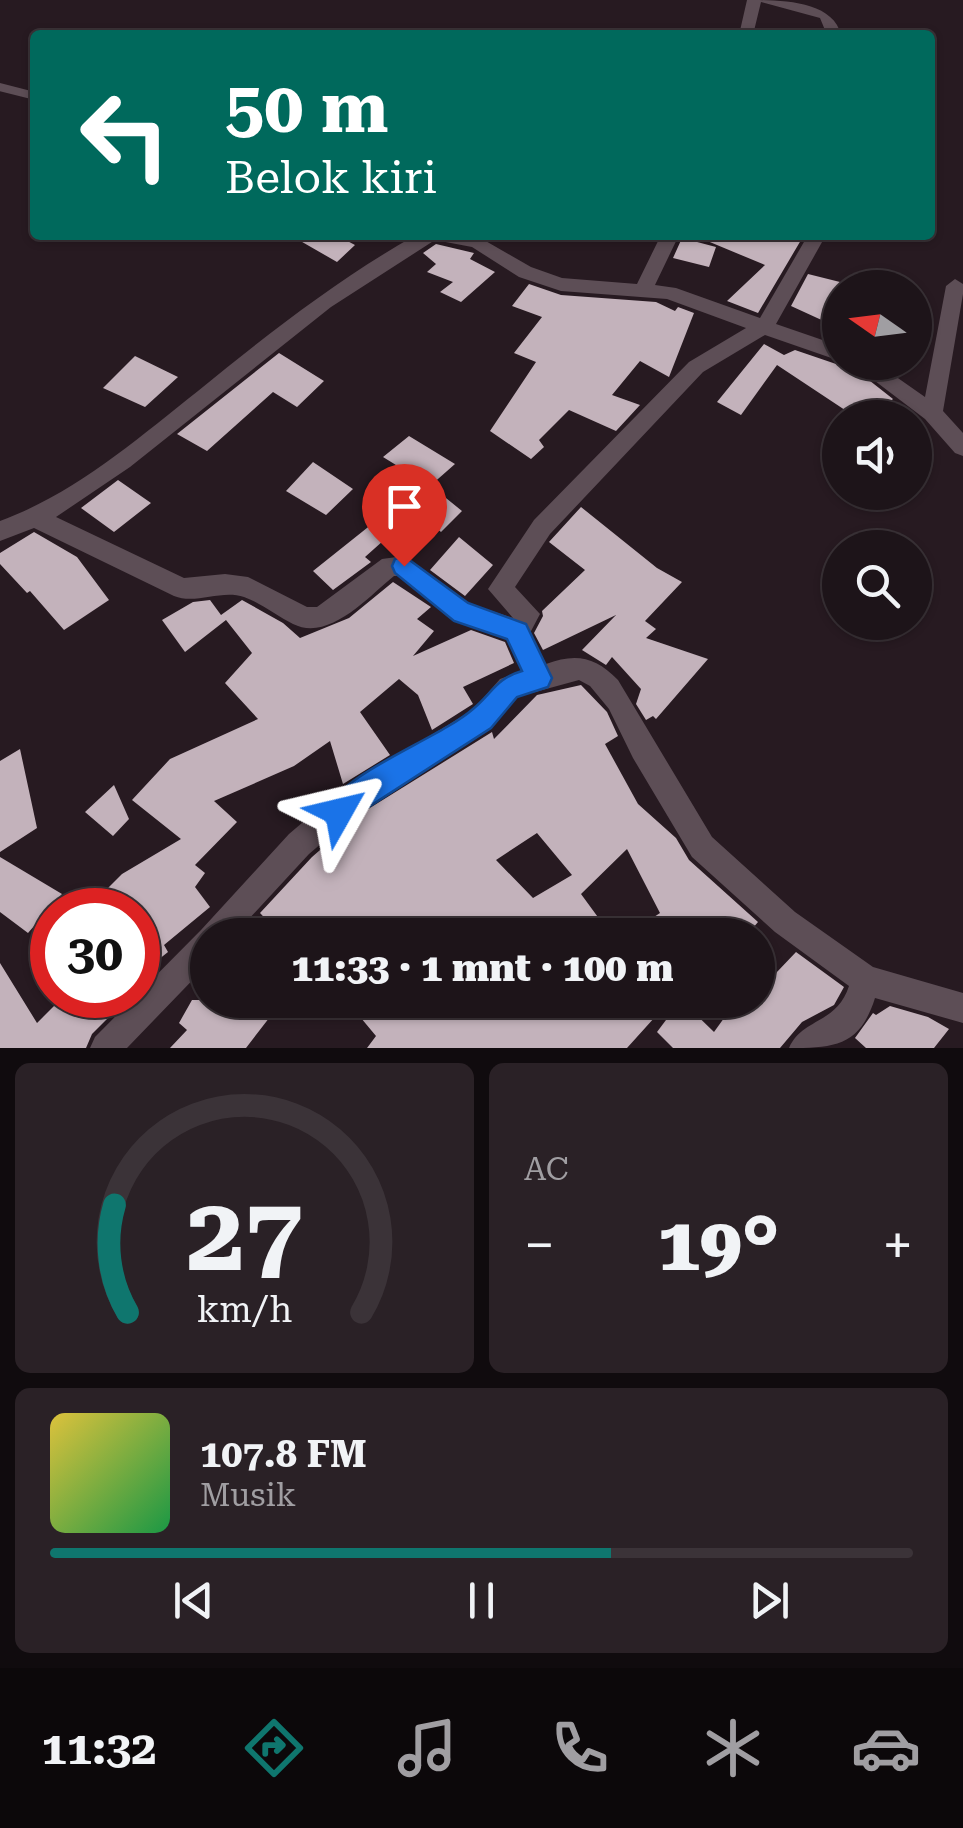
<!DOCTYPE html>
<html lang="id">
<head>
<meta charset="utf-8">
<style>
	:root { --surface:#1d1419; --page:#2a2126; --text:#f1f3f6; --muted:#a09ea2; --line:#3b3338; --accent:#0f766e }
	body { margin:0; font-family:"Roboto Serif",serif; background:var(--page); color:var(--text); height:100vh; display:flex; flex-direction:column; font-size:38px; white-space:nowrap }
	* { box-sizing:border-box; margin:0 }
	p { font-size:32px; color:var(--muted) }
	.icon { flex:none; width:55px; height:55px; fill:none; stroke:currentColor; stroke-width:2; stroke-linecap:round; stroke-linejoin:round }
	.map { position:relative; height:1048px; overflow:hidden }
	.sheet { display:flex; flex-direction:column; gap:15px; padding:15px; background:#100b0e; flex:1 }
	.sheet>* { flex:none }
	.banner { position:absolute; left:30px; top:30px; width:905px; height:210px; border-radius:10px; box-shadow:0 2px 8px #0004,0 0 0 2px var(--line); background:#00695c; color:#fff; overflow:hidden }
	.needle { width:65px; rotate:284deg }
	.fabs { position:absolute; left:822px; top:270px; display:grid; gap:20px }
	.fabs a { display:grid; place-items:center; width:110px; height:110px; border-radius:50%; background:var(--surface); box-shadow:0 2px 8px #0004,0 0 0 2px var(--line); font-size:50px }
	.speed { position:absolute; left:30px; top:888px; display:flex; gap:20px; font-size:50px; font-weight:700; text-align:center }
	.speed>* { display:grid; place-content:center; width:130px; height:130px; border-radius:50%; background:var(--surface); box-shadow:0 2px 8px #0004,0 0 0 2px var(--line); line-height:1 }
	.speed .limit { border:15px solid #d22; background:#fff; color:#111 }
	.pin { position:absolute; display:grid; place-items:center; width:85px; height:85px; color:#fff; margin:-102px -42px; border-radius:50% 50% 50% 0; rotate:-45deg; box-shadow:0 0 10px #0007 }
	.pin .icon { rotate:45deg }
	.me { position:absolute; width:110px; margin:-55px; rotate:53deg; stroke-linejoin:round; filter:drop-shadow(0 0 8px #0008) }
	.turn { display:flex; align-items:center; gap:35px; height:210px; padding:0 30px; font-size:45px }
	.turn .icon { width:130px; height:130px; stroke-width:2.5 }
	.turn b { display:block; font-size:70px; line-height:85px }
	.big { font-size:75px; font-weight:800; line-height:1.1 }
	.sheet .tile { flex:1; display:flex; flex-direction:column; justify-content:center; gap:15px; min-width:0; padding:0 35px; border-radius:15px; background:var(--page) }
	.sheet .dial { align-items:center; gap:0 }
	.dial svg { height:260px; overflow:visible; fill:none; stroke:var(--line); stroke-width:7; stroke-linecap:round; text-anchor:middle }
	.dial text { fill:var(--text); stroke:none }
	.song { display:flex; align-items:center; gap:30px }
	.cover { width:120px; height:120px; border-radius:15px; background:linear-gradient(135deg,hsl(50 70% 55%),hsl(140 70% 35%)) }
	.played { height:10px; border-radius:5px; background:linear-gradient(90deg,var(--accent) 65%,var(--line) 65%) }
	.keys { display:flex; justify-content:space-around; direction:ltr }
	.heat { display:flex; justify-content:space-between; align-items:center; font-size:55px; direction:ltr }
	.sheet .tiles { flex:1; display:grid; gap:15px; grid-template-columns:1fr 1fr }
	.tile:last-child { grid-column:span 2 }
	.trip { position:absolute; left:190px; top:918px; width:585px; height:100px; border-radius:50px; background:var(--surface); box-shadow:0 2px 8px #0004,0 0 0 2px var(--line); font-weight:800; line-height:100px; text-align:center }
	.menu { display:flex; height:160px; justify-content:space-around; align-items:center; background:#0c080a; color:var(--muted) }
	.menu .icon { width:70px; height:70px }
	.menu .selected { color:var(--accent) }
	.menu b { font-size:45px; color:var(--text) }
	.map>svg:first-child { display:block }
	.building { fill:#c3b2bb; fill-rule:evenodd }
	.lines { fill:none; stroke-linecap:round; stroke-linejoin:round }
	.service { stroke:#5d4e56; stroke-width:8 }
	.minor { fill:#5d4e56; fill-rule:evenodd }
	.route { fill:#1a73e8; stroke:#114b97; stroke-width:2.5 }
</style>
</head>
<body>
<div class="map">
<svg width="963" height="1048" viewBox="0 0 963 1048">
	<rect width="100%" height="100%" fill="#271a21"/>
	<path class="building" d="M290 235H336L355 245 337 262Z
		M693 235H804L758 313 727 301 765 265Z
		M682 238 716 247 709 267 673 258Z
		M436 244 474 253 470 259 495 272 461 302 440 292 453 282 427 272 436 264 423 253Z
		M808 274 840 282V342L822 336 839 328 791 306Z
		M529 284 561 295 656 302 675 311 678 307 694 313 669 377 640 361 612 395 640 405 616 431 569 410 539 440 544 447 531 459 490 431 536 362 514 353 542 317 512 306Z
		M764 344 784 355 795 350 839 365 846 362 893 399 873 418H857L777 365 741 415 717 402Z
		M279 353 324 381 297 407 273 392 207 451 177 434Z
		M135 356 178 377 145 407 103 388Z
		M409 436 455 464 430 486 383 457Z
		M313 462 353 489 326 515 286 491Z
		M118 480 151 503 114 532 81 508Z
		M441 494 462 511 441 532 424 517Z
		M581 507 657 568 682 582 645 621 656 629 646 638 708 659 656 719 653 716 646 720 636 704 641 689 612 657 606 665 582 650 616 615 543 650 534 633 543 616 542 611 585 570 549 542Z
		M387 512 402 524 365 557 371 562 333 590 313 571Z
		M34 532 77 557 109 600 64 630 30 591 27 593 0 564V553Z
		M459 537 493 565 465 596 430 570Z
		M393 582 431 607 417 619 434 631 413 656 471 630 505 642 514 663 463 687 473 704 432 730 418 695 399 679 360 712 390 755 343 784 330 741 294 766 214 801 237 822 195 865 205 873 195 887 210 907 164 945 168 952 138 976V910H86L122 874 181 839 132 800 170 759 258 719 225 683 252 653 226 620 185 652 162 620 193 602 210 600 221 615 242 600 283 623 300 638 349 618Z
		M581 685 607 712 618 736 605 744 638 804 676 838 689 860 758 922 747 935H720L705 919 692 935H627L660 913 627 849 581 894 611 935H518L506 923 493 935H281L260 913 312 857 365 811 492 732 494 739 537 695ZM537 833 572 875 533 898 496 860Z
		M20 749 37 828 0 852V761Z
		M114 785 129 819 113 836 85 812Z
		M0 857 62 894 28 933 0 912Z
		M796 952 844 987 834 1005 802 1022 780 1048H673L657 1032 681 1000 714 1032 737 1000H758V992Z
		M0 963 37 1023 65 995H131L92 1034 86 1048H0Z
		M192 1000H283L246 1048H170L187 1030 179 1023Z
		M346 1000H639L655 1017 627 1048H367L376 1036Z
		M890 1006 928 1017 949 1029 934 1048H866L855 1038 873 1013 876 1015Z"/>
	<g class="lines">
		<path class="service" d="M0 87 35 96"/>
		<path class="minor" d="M747 0C779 0 833 0 841 35H827L820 18 761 2 753 35H739Z
			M416 235 477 236 531 267 562 278 637 284 661 235H679L655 285 676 288 760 318 808 235H826L776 324 840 346V361L765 335 703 372 550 534 515 587 540 614 530 633 546 664C575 653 595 656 618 680L712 837 795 912 873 967 963 993V1023L875 998C860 1046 835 1048 789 1048 802 1018 837 1024 849 986L775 932 692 857 633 758 609 709 590 686 579 680 517 697 491 728 363 808 309 854 234 935H208V964L127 1048H90L95 1037 201 930 289 834 343 788 473 710 500 679 522 671 508 639 454 621 399 576H394C368 597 329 642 293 624 277 616 261 603 244 597 221 589 196 605 174 596L34 528 0 541V521C74 494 136 440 198 391 268 334 338 279 416 235ZM435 240 472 247 519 277 561 291 667 299 746 328 689 362 534 520 488 589 513 618 468 603 404 556 382 559 317 607H307L248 577 225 574 184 578 56 517 130 467 331 307Z
			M955 279 963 284V294L943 411 963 433V456L955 453 925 419 850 362H875L925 397 946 286Z"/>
	</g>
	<path class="route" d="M404 556 468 603 526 624 552 678 548 687 517 697 491 728 339 826 329 822 325 812C342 772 439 739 473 709 492 693 497 678 522 671L507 639 454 621 395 573 392 566 395 559Z"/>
</svg>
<div class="fabs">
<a><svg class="needle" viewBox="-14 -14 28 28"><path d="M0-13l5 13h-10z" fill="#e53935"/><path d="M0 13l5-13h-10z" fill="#a09ea2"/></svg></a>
<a><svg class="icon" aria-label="sound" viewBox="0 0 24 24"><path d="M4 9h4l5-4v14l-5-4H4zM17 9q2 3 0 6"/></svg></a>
<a><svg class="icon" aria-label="search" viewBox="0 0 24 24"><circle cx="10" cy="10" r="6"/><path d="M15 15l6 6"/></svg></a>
</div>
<div class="speed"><div class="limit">30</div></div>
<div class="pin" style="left:404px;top:566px;background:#d93025"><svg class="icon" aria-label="arrive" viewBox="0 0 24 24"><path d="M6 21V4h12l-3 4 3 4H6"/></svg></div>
<svg class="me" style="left:339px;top:812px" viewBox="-20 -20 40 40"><path d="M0-17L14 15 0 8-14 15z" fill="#1a73e8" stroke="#fff" stroke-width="4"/></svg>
<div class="trip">11:33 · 1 mnt · 100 m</div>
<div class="banner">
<div class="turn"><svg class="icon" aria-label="left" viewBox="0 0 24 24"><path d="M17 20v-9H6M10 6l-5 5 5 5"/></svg><div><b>50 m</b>Belok kiri</div></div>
</div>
</div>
<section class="sheet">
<div class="tiles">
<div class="tile dial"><svg viewBox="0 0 100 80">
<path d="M14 69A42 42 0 1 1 86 69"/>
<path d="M14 69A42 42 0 0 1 10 36" stroke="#0f766e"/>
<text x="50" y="56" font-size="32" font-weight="700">27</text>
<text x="50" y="72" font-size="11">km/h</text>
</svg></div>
<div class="tile"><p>AC</p>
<div class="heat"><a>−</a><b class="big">19°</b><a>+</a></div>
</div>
<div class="tile">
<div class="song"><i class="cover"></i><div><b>107.8 FM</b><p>Musik</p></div></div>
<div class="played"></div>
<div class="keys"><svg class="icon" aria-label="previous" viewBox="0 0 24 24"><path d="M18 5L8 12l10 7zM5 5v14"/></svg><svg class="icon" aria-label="pause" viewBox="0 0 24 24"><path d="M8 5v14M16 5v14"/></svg><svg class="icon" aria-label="next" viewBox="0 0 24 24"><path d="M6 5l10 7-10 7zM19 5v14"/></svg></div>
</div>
</div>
</section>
<nav class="menu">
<b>11:32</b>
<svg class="icon selected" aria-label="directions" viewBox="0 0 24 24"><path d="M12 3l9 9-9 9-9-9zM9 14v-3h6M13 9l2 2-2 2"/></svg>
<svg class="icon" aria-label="music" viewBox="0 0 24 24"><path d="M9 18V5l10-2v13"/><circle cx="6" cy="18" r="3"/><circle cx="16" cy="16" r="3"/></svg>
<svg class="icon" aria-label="phone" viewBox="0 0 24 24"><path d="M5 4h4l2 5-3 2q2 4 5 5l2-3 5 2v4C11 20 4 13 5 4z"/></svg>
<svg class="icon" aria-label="climate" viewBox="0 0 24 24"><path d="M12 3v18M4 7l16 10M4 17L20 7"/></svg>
<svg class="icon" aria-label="car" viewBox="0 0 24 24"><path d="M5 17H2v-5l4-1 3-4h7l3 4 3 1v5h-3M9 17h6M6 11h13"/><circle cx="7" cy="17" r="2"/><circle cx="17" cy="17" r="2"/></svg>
</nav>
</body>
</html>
